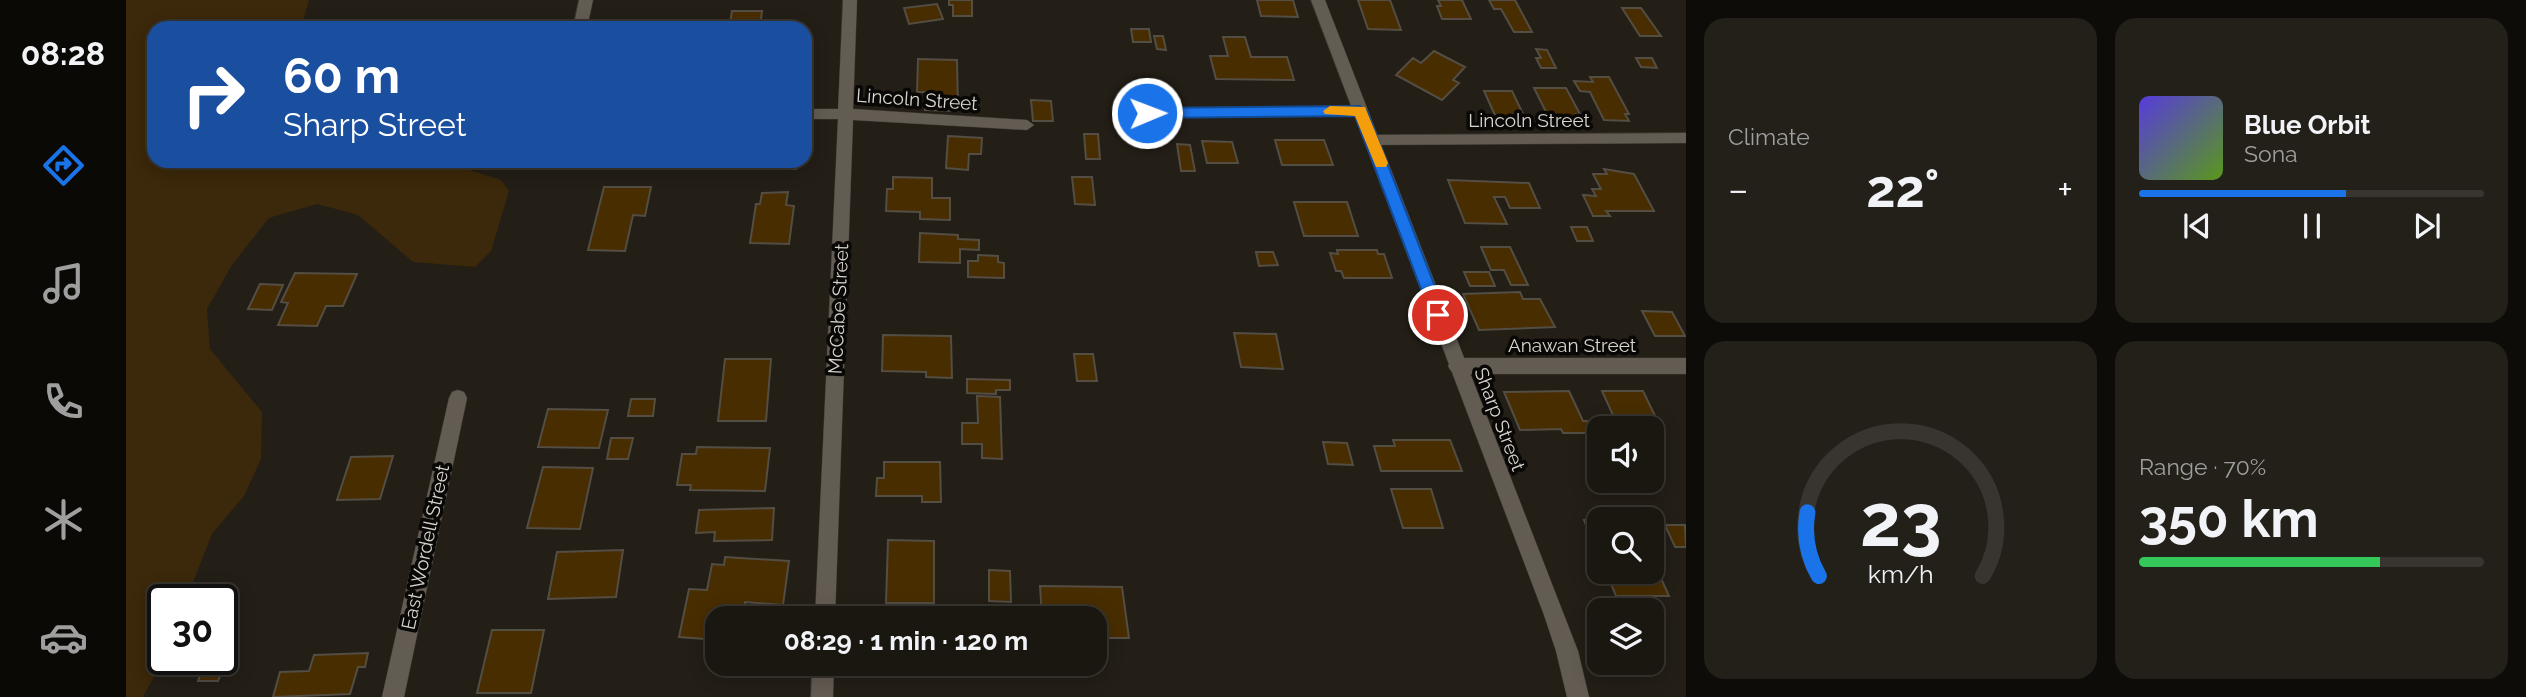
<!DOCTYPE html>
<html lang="en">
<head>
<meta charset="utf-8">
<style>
	:root { --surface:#1a1610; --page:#231f19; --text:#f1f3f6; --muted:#9f9f9f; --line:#383530; --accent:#1a73e8 }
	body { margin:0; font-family:Raleway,sans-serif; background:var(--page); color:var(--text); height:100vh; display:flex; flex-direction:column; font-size:26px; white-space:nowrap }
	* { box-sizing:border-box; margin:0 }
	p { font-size:23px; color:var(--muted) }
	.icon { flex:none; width:38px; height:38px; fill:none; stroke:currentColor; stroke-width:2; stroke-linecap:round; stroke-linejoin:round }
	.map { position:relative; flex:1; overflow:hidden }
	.panel { display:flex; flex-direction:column; gap:18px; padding:18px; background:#0e0c09; width:840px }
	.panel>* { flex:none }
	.banner { position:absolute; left:21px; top:21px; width:665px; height:147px; border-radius:21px; box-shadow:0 4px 18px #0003,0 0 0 2px var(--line); background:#1a4fa0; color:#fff; overflow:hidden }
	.fabs { position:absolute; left:1461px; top:416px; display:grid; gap:14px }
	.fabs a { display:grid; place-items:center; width:77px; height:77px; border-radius:14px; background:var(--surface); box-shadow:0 4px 18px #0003,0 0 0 2px var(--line); font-size:35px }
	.speed { position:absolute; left:21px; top:584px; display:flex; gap:14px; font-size:35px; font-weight:700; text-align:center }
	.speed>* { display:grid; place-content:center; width:91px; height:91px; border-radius:50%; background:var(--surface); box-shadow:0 4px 18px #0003,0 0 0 2px var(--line); line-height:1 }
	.speed .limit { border:4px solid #111; border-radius:10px; background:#fff; color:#111 }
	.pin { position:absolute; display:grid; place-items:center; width:60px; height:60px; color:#fff; margin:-30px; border:4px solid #fff; border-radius:50%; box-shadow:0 2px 7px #0007 }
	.me { position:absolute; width:77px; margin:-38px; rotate:89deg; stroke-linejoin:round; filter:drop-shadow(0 0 5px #0008) }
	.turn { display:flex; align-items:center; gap:24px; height:147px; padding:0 21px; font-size:32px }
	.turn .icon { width:91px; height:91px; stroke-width:2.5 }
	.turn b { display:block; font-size:49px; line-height:60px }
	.big { font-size:52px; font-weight:700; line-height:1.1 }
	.panel .widget { flex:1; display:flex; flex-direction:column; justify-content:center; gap:10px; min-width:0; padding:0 24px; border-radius:21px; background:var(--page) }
	.panel .dial { align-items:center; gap:0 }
	.dial svg { height:182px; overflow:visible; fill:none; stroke:var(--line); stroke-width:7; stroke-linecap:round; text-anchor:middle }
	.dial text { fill:var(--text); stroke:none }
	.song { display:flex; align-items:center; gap:21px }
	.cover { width:84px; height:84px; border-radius:10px; background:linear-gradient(135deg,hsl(250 70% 55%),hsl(90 70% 35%)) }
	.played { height:7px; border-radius:4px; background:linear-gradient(90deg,var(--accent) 60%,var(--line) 60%) }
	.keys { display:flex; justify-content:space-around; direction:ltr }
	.heat { display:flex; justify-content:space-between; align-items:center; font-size:38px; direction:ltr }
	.charge { height:10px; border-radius:5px; background:linear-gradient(90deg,#34c759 70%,var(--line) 0) }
	.panel .tiles { flex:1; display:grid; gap:18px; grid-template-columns:repeat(2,1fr) }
	.trip { position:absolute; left:579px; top:606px; width:402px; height:70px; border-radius:21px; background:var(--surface); box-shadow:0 4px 18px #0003,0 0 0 2px var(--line); font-weight:700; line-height:70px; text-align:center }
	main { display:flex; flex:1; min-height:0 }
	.tabs { display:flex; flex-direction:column; width:126px; justify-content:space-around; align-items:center; background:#0a0906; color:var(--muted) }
	.tabs .icon { width:49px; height:49px }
	.tabs .on { color:var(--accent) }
	.tabs b { font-size:32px; color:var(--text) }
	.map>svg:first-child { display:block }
	.green { fill:#3c280a }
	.building { fill:#482d00; stroke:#534d44; stroke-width:2 }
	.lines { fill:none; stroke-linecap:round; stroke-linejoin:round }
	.street-casing { stroke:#3d3934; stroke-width:1 }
	.secondary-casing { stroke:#3d3934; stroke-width:1 }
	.street { fill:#635c53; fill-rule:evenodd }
	.secondary { fill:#635c53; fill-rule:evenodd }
	.route { fill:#1a73e8; stroke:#114b97; stroke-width:2 }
	.slow { fill:#f59e0b }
	.labels { text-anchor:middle; stroke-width:7; stroke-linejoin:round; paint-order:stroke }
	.street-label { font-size:19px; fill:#d7d3ce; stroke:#0a0806 }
</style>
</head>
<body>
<main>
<nav class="tabs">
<b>08:28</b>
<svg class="icon on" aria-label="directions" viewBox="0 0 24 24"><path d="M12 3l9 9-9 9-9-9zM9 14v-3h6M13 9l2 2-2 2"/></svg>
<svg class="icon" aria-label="music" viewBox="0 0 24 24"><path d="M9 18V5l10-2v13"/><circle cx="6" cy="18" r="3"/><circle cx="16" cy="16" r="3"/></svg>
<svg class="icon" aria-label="phone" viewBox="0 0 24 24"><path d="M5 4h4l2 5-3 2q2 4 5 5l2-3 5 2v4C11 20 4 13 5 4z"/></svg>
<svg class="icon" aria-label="climate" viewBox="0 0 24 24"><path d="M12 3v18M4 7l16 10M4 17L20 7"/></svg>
<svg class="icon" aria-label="car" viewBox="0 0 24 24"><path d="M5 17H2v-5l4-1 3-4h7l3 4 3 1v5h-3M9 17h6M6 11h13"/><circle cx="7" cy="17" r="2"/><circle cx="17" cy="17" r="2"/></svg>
</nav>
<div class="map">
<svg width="1560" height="697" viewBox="0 0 1560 697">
	<rect width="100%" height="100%" fill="#231e16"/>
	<path class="green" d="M0 0H183L175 28H28V161H315L375 180 383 191 365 251 349 267 287 262 232 215 191 204 143 218 106 265 81 309 84 349 136 412 135 459 118 496 86 534 60 600H37V660L17 697H0Z"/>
	<path class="building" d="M823 0H846V16H827V5H823Z
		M1131 0H1167L1172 17 1135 16Z
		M1232 0H1264L1275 30 1242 29Z
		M1312 0H1336L1345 19H1316L1311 6H1315Z
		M1363 0H1389L1406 32H1388L1375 9H1368Z
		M811 4 817 19 783 24 778 8Z
		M1496 8H1515L1535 36H1514Z
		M606 11H636L634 28H603Z
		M337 24 384 25 383 28H336Z
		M1005 29H1023L1025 42H1007Z
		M1028 36H1037L1040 50 1031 49Z
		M1097 37H1119L1125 57H1161L1168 80 1090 79 1084 56H1102Z
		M1410 49 1421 50 1430 68H1415L1410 58H1415Z
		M1308 51 1339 67 1327 80 1333 83 1316 100 1270 75 1287 58 1295 63Z
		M1510 58H1526L1531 68 1515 67Z
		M792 59 831 60 832 111 799 110V92H791Z
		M1464 77H1483L1503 114H1499L1503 121 1478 120 1464 92 1454 91 1448 81 1467 82Z
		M1408 88H1440L1454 114H1450L1454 120H1430L1426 114H1421Z
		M1358 91H1386L1398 116H1387L1390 122H1372Z
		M905 100 925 101 927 121H907Z
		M958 134H972L974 159H960Z
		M822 136 856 138 855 154H843L842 170 820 168Z
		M1149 140H1198L1207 165H1156Z
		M1076 141 1106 142 1112 163H1081Z
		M1051 144 1064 145 1069 171H1055Z
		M318 161H361L360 166 316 167Z
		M633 161H671L670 169H631Z
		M1478 169 1508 174 1528 211H1480L1484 216H1467L1457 195 1470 196 1466 189H1475L1467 174H1481Z
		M767 177 806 178V198H824V220L794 219V212L760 211 761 189H767Z
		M946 177H966L969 205 949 204Z
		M1322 180 1403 183 1414 208H1384L1379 197H1368L1381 224 1339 223Z
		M478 187H525L519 216 507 215 499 251 462 250Z
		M662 192 660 205 668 206 663 244 624 243 630 204H634L636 193Z
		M1168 202H1221L1232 236H1178Z
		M1445 227H1461L1467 241H1451Z
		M794 233 832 235V239L853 240V250L834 249V263L793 262Z
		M1355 247H1384L1402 285H1385L1378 270H1365Z
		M1211 250H1251L1252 254H1258L1266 278H1218L1215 271H1210L1204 253 1212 254Z
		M1130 252H1147L1152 265 1133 266Z
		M852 255 872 256V262L878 263V278L842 277V261H852Z
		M1338 272H1363L1369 286H1344Z
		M169 273 231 274 217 306H200L191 326 152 325 162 303 155 302Z
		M134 284 157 285 146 310 122 309Z
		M1394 292 1397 299H1414L1429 327 1353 330 1337 294Z
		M1516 311 1546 312 1559 336H1529Z
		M1108 333 1150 334 1157 369 1115 367Z
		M757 335 825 336 826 378 800 377V372L756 371Z
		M948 354H967L971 381H951Z
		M599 359H645L640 421H592Z
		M841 379 884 380V390H870V394L841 393Z
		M1443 391 1457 421H1464L1470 433H1437L1435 429 1394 430 1378 392Z
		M1476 391H1517L1534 426H1492Z
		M851 396 874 397 876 459 856 458V444H836V423H852Z
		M505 399H529L527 416H502Z
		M422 409 482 410 473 448 412 447Z
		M485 438H507L502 459H481Z
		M1267 440H1324L1336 471H1255L1248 446H1269Z
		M1197 442 1221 443 1227 465 1202 464Z
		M571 447 644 448 639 491 564 490 565 485H551L556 454H570Z
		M267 456 254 499 211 500 225 457Z
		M758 462H814L815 502H796V496H750L751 478H758Z
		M417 467 467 468 454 529 401 528Z
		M1265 489H1305L1317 528H1277Z
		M648 508 646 540 588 541 589 532 570 533 573 510Z
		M1458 520H1474V557Z
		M1539 525H1559L1560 547H1549Z
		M1526 531H1532L1539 547H1526Z
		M762 540 808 541V603H760Z
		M497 550 490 597 422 599 431 552Z
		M599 557 663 561 657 605 619 602 617 618H592V640L553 637 563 589 581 590 586 564 598 565Z
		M1526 558 1543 596H1490L1480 572H1526Z
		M863 570 884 571 885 602 863 601Z
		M914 586 996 587 1003 638H970V618H916Z
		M366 630H418L405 693H351Z
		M96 638 109 639 92 681H72L80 660H96Z
		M242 653 239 667H232L224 694 147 697 154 672 183 671 188 655Z"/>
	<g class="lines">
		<defs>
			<path id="street" d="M453 0H467L461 28H447Z
				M717 0H731L727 109 901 120 908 125 901 130 727 120 709 618H689L712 119H679V109H712Z
				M1234 106 1241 111 1234 116 1021 118 1014 113 1021 108Z
				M1560 133V143L1246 145 1239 140 1246 135Z
				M1331 358H1560V374H1331L1325 371 1322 366 1325 361Z
				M332 390 338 392 341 398 278 697H256L323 398 326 392Z
				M686 663H708L707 697H685Z"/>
			<path id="secondary" d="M1185 0H1199L1438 615 1452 651 1463 697H1441L1430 651 1418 615Z"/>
		</defs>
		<use href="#street" class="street-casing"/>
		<use href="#secondary" class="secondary-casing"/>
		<use href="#street" class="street"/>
		<use href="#secondary" class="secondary"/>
	</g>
	<path class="route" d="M1234 106 1241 111 1320 315 1318 320 1312 322 1305 315 1229 116 1021 118 1014 113 1021 108Z"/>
	<path class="slow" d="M1204 106 1239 107 1262 163 1260 167H1250L1229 116 1199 114 1197 111Z"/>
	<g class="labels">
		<g class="street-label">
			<text transform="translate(791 99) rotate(4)" y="7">Lincoln Street</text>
			<text x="1403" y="127">Lincoln Street</text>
			<text transform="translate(712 309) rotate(-87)" y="7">McCabe Street</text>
			<text x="1446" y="352">Anawan Street</text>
			<text transform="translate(1374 419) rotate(69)" y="7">Sharp Street</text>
			<text transform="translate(299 547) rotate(-78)" y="7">East Wordell Street</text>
		</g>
	</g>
</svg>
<div class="fabs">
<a><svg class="icon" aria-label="sound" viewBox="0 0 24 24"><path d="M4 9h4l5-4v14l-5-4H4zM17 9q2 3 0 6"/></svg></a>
<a><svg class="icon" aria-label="search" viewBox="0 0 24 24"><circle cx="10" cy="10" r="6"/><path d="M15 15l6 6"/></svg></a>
<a><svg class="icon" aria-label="layers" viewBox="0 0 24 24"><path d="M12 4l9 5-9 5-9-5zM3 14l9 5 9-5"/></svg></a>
</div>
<div class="speed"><div class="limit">30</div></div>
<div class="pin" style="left:1312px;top:315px;background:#d93025"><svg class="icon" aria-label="arrive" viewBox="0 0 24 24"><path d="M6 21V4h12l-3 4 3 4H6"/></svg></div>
<svg class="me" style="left:1021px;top:113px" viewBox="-20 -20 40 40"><circle r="17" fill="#1a73e8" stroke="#fff" stroke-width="3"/><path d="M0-11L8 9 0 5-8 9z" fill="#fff"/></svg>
<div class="trip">08:29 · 1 min · 120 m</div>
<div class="banner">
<div class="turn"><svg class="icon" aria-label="right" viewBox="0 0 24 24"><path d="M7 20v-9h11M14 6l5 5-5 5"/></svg><div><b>60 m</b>Sharp Street</div></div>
</div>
</div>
<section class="panel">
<div class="tiles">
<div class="widget"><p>Climate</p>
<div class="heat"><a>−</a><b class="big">22°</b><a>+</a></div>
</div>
<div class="widget">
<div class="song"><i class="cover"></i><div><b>Blue Orbit</b><p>Sona</p></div></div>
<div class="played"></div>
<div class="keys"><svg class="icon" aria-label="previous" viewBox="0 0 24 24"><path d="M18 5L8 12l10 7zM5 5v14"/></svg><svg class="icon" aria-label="pause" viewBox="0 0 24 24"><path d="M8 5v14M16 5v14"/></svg><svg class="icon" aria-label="next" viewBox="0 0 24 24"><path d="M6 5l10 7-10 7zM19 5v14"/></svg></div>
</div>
<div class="widget dial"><svg viewBox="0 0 100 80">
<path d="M14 69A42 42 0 1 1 86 69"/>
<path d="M14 69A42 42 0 0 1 9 41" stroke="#1a73e8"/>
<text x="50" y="56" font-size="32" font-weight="700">23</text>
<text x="50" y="72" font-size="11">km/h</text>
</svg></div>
<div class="widget"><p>Range · 70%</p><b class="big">350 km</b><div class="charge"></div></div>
</div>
</section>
</main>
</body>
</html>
